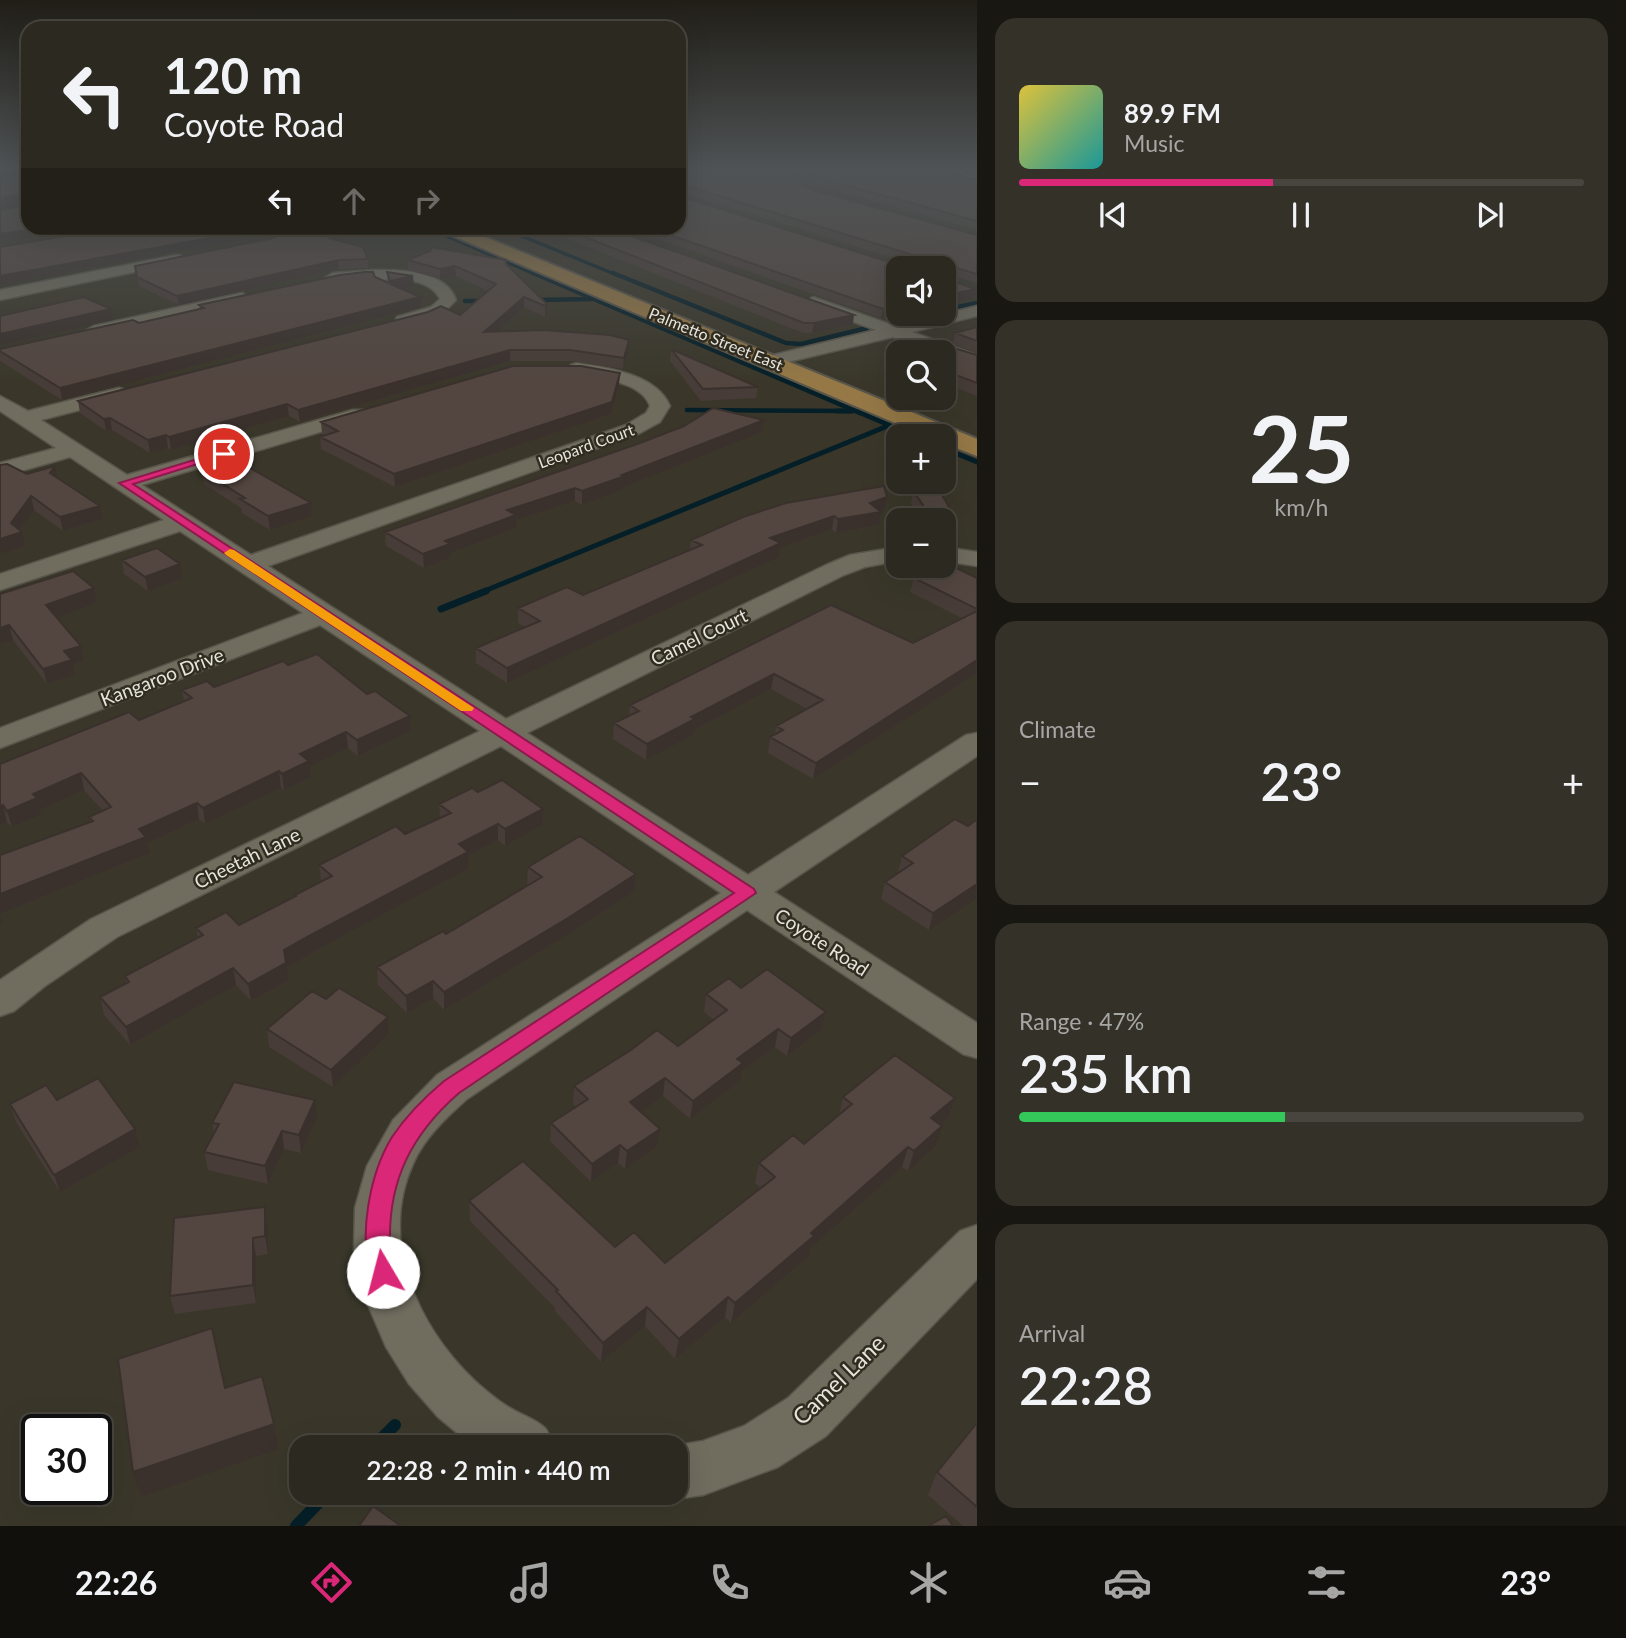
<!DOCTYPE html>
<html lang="en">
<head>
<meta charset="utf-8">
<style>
	:root { --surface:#2c2920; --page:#343129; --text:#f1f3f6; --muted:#a6a6a5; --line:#48453e; --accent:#db2777 }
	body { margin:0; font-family:Lato,sans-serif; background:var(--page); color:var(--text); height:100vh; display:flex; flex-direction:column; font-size:26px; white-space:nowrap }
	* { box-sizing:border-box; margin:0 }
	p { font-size:23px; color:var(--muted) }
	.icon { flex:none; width:38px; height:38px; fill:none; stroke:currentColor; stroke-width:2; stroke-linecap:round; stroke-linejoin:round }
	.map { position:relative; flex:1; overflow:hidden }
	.drawer { display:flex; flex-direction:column; gap:18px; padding:18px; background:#181712; width:649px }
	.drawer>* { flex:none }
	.guide { position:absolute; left:21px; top:21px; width:665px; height:214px; border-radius:21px; box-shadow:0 7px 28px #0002,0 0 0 2px var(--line); background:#2c2920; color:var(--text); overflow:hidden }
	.fabs { position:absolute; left:886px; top:256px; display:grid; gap:14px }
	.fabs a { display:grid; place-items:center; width:70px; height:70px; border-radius:14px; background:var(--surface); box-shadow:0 7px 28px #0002,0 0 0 2px var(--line); font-size:35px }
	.speed { position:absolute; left:21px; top:1414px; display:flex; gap:14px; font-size:35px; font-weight:700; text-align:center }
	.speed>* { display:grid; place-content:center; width:91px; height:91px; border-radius:50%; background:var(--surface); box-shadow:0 7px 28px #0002,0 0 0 2px var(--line); line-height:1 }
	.speed .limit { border:4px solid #111; border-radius:10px; background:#fff; color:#111 }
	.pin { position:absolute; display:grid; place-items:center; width:60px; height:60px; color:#fff; margin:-30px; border:4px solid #fff; border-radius:50%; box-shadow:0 2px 7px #0007 }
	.me { position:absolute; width:77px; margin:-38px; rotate:352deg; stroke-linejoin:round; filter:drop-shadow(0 0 5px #0008) }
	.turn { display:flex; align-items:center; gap:24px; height:147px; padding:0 28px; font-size:32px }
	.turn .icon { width:91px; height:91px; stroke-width:2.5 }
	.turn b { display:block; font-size:49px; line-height:60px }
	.lanes { display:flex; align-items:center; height:66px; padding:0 28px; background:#0003; justify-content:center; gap:35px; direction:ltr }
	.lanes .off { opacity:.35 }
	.big { font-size:52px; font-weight:600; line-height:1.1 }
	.drawer .card { flex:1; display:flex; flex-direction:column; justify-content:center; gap:10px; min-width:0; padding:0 24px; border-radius:21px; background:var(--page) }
	.drawer .dial { align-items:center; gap:0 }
	.dial b { font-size:91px; line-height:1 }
	.song { display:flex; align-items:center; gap:21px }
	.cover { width:84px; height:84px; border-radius:10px; background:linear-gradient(135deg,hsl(50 70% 55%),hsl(180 70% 35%)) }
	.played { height:7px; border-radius:4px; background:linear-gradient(90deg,var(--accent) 45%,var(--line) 45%) }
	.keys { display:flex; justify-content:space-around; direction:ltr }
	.heat { display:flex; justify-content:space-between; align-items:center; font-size:38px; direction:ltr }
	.charge { height:10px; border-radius:5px; background:linear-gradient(90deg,#34c759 47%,var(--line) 0) }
	.trip { position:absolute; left:289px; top:1435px; width:399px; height:70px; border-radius:21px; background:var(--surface); box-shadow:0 7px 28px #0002,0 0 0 2px var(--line); font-weight:600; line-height:70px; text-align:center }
	.dock { display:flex; height:112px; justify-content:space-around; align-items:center; background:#12100d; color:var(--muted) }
	.dock .icon { width:49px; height:49px }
	.dock .active { color:var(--accent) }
	.dock b { font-size:32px; color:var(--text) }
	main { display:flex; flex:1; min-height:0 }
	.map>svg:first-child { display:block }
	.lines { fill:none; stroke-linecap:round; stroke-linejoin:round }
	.stream-far4 { stroke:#051f28; stroke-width:3.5 }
	.stream-far3 { stroke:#051f28; stroke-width:4.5 }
	.stream-far2 { stroke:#051f28; stroke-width:5 }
	.stream-far1 { stroke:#051f28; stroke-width:7 }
	.stream { stroke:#051f28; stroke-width:12 }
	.minor-casing { stroke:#58554b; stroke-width:3 }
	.major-casing { stroke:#58554b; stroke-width:4 }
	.minor { fill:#706d5f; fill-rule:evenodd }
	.major { fill:#957846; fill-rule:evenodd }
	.wall { fill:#473c37 }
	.shaded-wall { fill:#3a312d }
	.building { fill:#534640; stroke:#3a312d; stroke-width:2 }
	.route { fill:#db2777; stroke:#8e194d; stroke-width:2 }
	.slow { fill:#f59e0b }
	.labels { text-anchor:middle; stroke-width:5; stroke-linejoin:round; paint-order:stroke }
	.far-street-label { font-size:16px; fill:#e6e4dc; stroke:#302c20 }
	.street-label { font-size:19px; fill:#e6e4dc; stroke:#302c20 }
	.near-street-label { font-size:23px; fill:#e6e4dc; stroke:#302c20 }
</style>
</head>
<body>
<main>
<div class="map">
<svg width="977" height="1526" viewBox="0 0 977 1526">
	<rect width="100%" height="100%" fill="#3a372a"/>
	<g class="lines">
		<path class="stream-far4" d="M369 228H406
			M428 228 537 275
			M502 228 617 275"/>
		<path class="stream-far3" d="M533 273 860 413
			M613 273 786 343 801 344 867 328
			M534 300 591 299
			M465 301H486
			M943 310 977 303
			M893 322 932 313
			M687 410 852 411"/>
		<path class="stream-far2" d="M837 411H852
			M856 411 915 436
			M943 448 977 462
			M482 592 890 425"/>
		<path class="stream-far1" d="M441 609 486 591"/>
		<path class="stream" d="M373 1447 395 1425
			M296 1526 328 1493"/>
		<defs>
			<path id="minor" d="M945 168H957L961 172 977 177V185L953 178Z
				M177 255 182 256 184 259 182 262 0 300V290Z
				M376 270C401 270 447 271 456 300L443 313 403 326 395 321 397 317 431 307 440 299C421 261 341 293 325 278L333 273Z
				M242 293 250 298 248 301 94 336 85 331 94 326Z
				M813 297 895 326 977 306V316L912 332 977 355V366L943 355V352H935L893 337 771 366 765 365 762 361 765 357 876 330 807 305 805 302Z
				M577 363C609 368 656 374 670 406L660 422 640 433 268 566 506 719 826 565 850 555 898 547V561L865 567 844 575 527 733 748 875 966 735 977 733V756L774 892 977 1023V1058L963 1054 747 910 467 1099C447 1117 424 1138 413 1164 378 1241 418 1326 474 1380 485 1390 499 1402 512 1409 522 1415 537 1420 545 1428 549 1432 551 1441 553 1447H474L438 1417 409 1384 386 1347 362 1291 354 1250 355 1208 367 1166 393 1120 437 1075 721 893 501 746 117 937 45 986 14 1011 0 1016V980L91 919 480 731 320 625 0 748V728L303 613 180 531 0 590V574L164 520 70 457 0 477V463L56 448 0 411V396L28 411 119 388 126 390 129 394 126 398 41 420 127 475 353 410H367L370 414 367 418 142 485 251 555 626 425 646 413 650 406C640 379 594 379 571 373L568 369 571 365Z
				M943 547 977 552V566L943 561Z
				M977 1225V1279L826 1436 778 1467 703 1495 676 1499 662 1493H676V1447H667L703 1441 744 1426 788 1398 960 1231Z"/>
			<path id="major" d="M442 228H463L977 439V456L943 443V436H926L444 232Z"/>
		</defs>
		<use href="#minor" class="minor-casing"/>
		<use href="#major" class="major-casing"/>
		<use href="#minor" class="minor"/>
		<use href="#major" class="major"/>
	</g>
	<path class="wall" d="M679 168H950L954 173 977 180V230L822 187 796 175 791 176V179L813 190 977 235V283L943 273 898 313H904L881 318 626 228H679L899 265 907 262 679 192Z
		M963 168H977V174Z
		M295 228H355V234L340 241 368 259V268L339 269 179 305 139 286 135 266 273 238Z
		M541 228H609L853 324 812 333H803Z
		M408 260 506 264 547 304V314L545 317 524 307 497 331 628 352 623 369 569 361H510L300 422 289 416 171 450 168 448 150 453 112 430 106 431 80 413 78 401 460 315 488 291 456 276 440 279 408 270Z
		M387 272 414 286 401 288 420 297 421 307 62 400 0 361V349L139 323 200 309 199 305 375 277 388 283Z
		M977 327V353L953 344 955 333Z
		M927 340 977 355V396L946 384 943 385V352H898V368L884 362 886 351Z
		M671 349 758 387 756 398 701 401 670 361Z
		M619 385 611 414 395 487 321 449 320 437 324 435 322 434 321 422Z
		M762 432 624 487V489L582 505 575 501 516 520V528L450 553V558L424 568 386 546 385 532Z
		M0 465 27 474 55 466 57 478 100 506 103 519 63 531 34 510 19 530 22 532 25 546 0 554Z
		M202 471 312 516 270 530 242 513 241 508 204 484Z
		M913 490 955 517 952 530H943V520H920L911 503Z
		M887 497 884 511 881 512 879 525 836 533 832 529 780 548 779 557 507 683 476 663V648L525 627 518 623V608L583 595 690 550 691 540Z
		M122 560 182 579 148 591 124 574Z
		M914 578H977V673L813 779 768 753 770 737 775 734 776 726 807 709 771 689 694 730 693 735 646 760 613 739 614 723 629 716 630 705 913 643 962 618 910 592Z
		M94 588 97 603 56 617 81 646 84 661 73 664 75 675 47 684 13 640 0 594Z
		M288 665 367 694 410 716 411 731 358 756 348 748 310 766 311 777 284 790 281 788 205 824 199 819 147 843 150 853 0 914 3 922 0 923V855L90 822 89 817 103 811 84 790 40 810 41 815 12 827 7 822 0 825V764L139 720 184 701 182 690 214 687Z
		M478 792 542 825 505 846 498 840 468 856V869L311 953 287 968 289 980 251 1001 236 985 130 1045 104 1015 100 997 126 983 125 976 198 938 196 928 239 925 295 897V895L321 881 319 865 405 834 440 818 439 804Z
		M968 826 929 930 881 899 885 882 898 873 902 856Z
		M528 867 636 874 635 891 567 935 444 1010 433 998 407 1013 378 985 377 967 446 934 529 885 527 884Z
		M741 988 826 1012 822 1029 787 1056 775 1047 742 1071 740 1081 690 1119 663 1096 641 1111 657 1146 625 1169 618 1163 591 1182 550 1141 551 1123 576 1107 573 1104 574 1086 678 1046 714 1020 704 1012 706 994Z
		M388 1017 389 1034 333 1087 269 1047 267 1029Z
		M843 1097 955 1098 949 1118 941 1125 936 1146 908 1171 902 1167 811 1248 809 1256 731 1323 725 1317 675 1359 645 1326 601 1362 555 1311V1308L470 1221 469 1201 665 1263 761 1188 755 1183 759 1163 804 1144 839 1115Z
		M57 1100 140 1147 60 1192 16 1122 10 1104Z
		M317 1118 301 1153 284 1149 268 1184 208 1170 204 1152 214 1133 212 1123Z
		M265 1207 268 1225V1254L256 1256V1303L175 1314 170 1296Z
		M977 1423V1526H963L928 1495 937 1472Z"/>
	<path class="shaded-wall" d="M0 168H25L0 173Z
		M797 168 796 175 789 176 790 169Z
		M26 192 28 199 0 206V199Z
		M40 228H85L0 242V234Z
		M264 228H285L268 234 0 285V276Z
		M351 228H355V234L329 247V238Z
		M339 260V269L179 305 177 296Z
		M455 266 456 276 440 279V269Z
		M413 276 414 286 390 291V281Z
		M976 289 974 298 943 305V296Z
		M420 297 421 307 62 400 60 388Z
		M524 297V307L484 343V332Z
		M547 304V314L545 317V306Z
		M898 305V313H904L881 318 883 309Z
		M111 309 113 320 0 345V334Z
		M854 315 853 324 812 333 814 323Z
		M629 340 628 352 623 369 624 358Z
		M510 350V361L300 422 298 410Z
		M948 372 946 384 943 385 944 374Z
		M620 373 619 385 611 414 395 487 394 474Z
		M287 404 289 416 171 450 169 437Z
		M110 418 112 430 106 431 104 419Z
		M764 420 762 432 624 487V489L582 505V491Z
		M166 435 168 448 150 453 148 440Z
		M55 466 58 479 50 473Z
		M575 488V501L516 520V528L450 553V558L424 568 423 554 445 541 507 510Z
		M31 496 34 510 16 534 22 532 25 546 0 554V539L11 523Z
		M887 497 884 511 881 512 879 525 836 533 838 519 870 503Z
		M311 503 312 516 270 530 268 516Z
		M100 506 103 519 63 531 60 517Z
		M834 516 832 529 780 548 779 557 507 683V668L770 538Z
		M180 564 182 579 148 591 145 577Z
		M94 588 97 603 49 620 46 605Z
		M9 625 13 640 0 644V628Z
		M81 646 84 661 73 664 75 675 47 684 43 669 64 651Z
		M977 660V673L813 779 816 763Z
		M774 674 771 689 694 730 693 735 646 760 647 744 691 717Z
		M410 716 411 731 358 756 357 740Z
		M346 732 348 748 310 766 311 777 284 790 282 774 300 754Z
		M279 771 281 788 205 824 203 808Z
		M81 773 84 790 40 810 41 815 12 827 7 811 33 794Z
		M197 803 199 819 147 843 150 853 0 914 3 922 0 923V894L139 829Z
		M3 805 7 822 0 825V806Z
		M543 809 542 825 505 846V829Z
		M498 824V840L468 856V869L311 953 287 968 289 980 251 1001 248 984 284 950 459 844Z
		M636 874 635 891 567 935 444 1010V992Z
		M977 884V898L929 930 933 913Z
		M233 968 236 985 130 1045 126 1027Z
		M433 981V998L407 1013 406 996Z
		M826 1012 822 1029 787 1056 791 1038Z
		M388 1017 389 1034 333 1087 331 1070Z
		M778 1029 775 1047 742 1071 740 1081 690 1119 693 1101 737 1059Z
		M665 1078 663 1096 629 1120 630 1102Z
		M955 1098 949 1118 925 1138 931 1118Z
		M315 1100 317 1118 301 1153 299 1135Z
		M942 1126 936 1146 908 1171 914 1151Z
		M135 1129 140 1147 60 1192 54 1175Z
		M660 1129 657 1146 625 1169 627 1151Z
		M282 1131 284 1149 268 1184 265 1166Z
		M620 1145 618 1163 591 1182 592 1164Z
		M908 1147 902 1167 811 1248 809 1256 731 1323 735 1303 811 1233Z
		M265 1207 268 1225V1254L265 1236Z
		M253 1238 256 1256V1303L253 1285Z
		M728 1297 725 1317 675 1359 679 1339Z
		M647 1307 645 1326 601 1362 603 1343Z
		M274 1424 278 1449 141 1497 133 1472Z"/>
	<path class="building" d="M679 168H795L790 169 791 179 813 190 977 235V274L943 264V268H898V305L883 309 650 228H679V196L899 265 914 260 910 254 680 184 679 185Z
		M798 168H950L954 173 977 180V221L823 179Z
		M28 172V194L26 192 0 199V178Z
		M28 205V228H40L0 234V210Z
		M113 228H264L0 276V247Z
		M295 228H351L329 238 363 247 368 259 339 260 177 296 137 277 135 266 273 238Z
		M562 228H609L854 315 814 323H804Z
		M432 247 506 260V264L547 304 545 306 524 297 484 332 543 330 610 335 629 340 624 358 570 350H510L298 410 287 404 169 437 166 435 148 440 110 418 104 419 78 401 428 312 441 306 460 315 496 284 455 266 440 269 408 260 430 251Z
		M365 272H373L375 277 420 297 60 388 0 351V349L133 320 139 323 204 308 199 305 340 275Z
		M387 272 413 276 390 281Z
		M943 278 976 289 943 296Z
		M84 297 111 309 0 334V316Z
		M977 327V341L955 333Z
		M927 340 977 355V383L948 372 943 373V352H898V356L886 351Z
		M671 349 758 387 703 389Z
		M513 366H581L620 373 612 402 394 474 320 437 338 431 321 422Z
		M713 408 764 420 622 475 625 476 582 491 575 488 507 510 516 515 445 541 450 544 423 554 385 532 640 443 684 426Z
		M238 461 311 503 268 516 240 499 245 498 202 471Z
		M7 464 27 474 55 466 50 473 100 506 60 517 31 496 11 523 22 532 0 539V465Z
		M884 486 887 497 870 503 881 512 838 519 834 516 770 538 781 543 507 668 476 648 540 621 518 608 567 587 583 595 702 545 691 540 743 517 786 503Z
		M913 490H939L955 517 930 516Z
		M157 548 180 564 145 577 122 560Z
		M948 564 977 578V609L914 578Z
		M73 571 94 588 46 605 81 646 64 651 72 660 43 669 9 625 0 628V594Z
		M831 605 913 643 977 611V660L816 763 770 737 783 730 776 726 823 700 774 674 691 717 695 719 647 744 614 723 639 711 630 705Z
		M317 654 367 694 375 691 410 716 357 740 346 732 300 754 309 761 282 774 279 771 203 808 197 803 139 829 146 837 0 894V855L93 821 89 817 111 807 81 773 33 794 37 798 7 811 3 805 0 806V764L129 712 139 720 192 698 182 690 207 681 214 687 283 661 288 665Z
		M502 780 543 809 505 829 498 824 459 844 468 852 309 936 284 950 286 963 248 984 233 968 126 1027 100 997 129 982 125 976 203 935 196 928 226 912 239 925 296 896 295 895 332 876 319 865 396 826 405 834 451 813 439 804 472 788 478 792Z
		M955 819 968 826 977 819V884L933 913 885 882 913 863 902 856Z
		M580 836 636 874 568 918 444 992 433 981 406 996 377 967 443 931 446 934 542 877 528 867Z
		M767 969 826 1012 791 1038 778 1029 737 1059 743 1063 693 1101 665 1078 630 1102 660 1129 627 1151 620 1145 592 1164 551 1123 588 1099 574 1086 631 1050 657 1030 678 1046 727 1010 706 994 729 978 741 988Z
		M339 988 388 1017 331 1070 267 1029 312 991 326 999Z
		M895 1055 955 1098 931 1118 942 1126 914 1151 908 1147 811 1233 814 1236 735 1303 728 1297 679 1339 647 1307 603 1343 556 1291 558 1290 469 1201 523 1161 615 1247 634 1232 665 1263 775 1177 759 1163 793 1135 804 1144 852 1104 843 1097Z
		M98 1078 135 1129 54 1175 10 1104 46 1085 57 1100Z
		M234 1082 315 1100 299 1135 282 1131 265 1166 204 1152 219 1124 212 1123Z
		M265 1207V1236L253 1238V1285L170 1296 174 1218Z
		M212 1328 225 1388 262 1376 274 1424 133 1472 118 1359Z
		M977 1423V1507L937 1472Z
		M373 1506 401 1526H359Z
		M946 1516 953 1526H928Z"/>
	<linearGradient id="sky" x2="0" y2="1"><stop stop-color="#201e17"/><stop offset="0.44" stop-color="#4f5355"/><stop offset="1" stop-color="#4f5355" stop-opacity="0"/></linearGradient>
	<rect width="977" height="382" fill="url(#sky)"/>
	<path class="route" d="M220 452 230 454 133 484 754 889 756 893 459 1093C412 1134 388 1180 390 1244 390 1257 397 1268 391 1280L383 1283 374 1280C356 1241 370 1173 392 1137 406 1116 425 1097 444 1081L734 893 119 483Z"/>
	<path class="slow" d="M230 549 234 550 474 708 472 711H461L226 555 224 553Z"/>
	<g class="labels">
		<g class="far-street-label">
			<text transform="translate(716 339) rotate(22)" y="6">Palmetto Street East</text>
			<text transform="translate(586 446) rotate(-20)" y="6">Leopard Court</text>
		</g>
		<g class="street-label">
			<text transform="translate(699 637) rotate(-26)" y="7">Camel Court</text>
			<text transform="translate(162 677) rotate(-21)" y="7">Kangaroo Drive</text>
			<text transform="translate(247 858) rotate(-26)" y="7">Cheetah Lane</text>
			<text transform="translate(822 942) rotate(33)" y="7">Coyote Road</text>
		</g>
		<g class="near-street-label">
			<text transform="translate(839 1380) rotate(-44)" y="8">Camel Lane</text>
		</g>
	</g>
</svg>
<div class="fabs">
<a><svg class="icon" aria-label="sound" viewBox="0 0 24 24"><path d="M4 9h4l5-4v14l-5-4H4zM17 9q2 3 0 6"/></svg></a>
<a><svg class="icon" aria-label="search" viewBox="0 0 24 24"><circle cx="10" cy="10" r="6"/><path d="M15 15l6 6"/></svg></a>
<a>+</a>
<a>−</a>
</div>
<div class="speed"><div class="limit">30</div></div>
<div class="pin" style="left:224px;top:454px;background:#d93025"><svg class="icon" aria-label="arrive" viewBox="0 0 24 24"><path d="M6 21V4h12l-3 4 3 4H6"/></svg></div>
<svg class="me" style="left:383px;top:1272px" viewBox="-20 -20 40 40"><circle r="19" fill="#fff"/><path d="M0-13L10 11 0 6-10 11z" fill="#db2777"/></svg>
<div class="trip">22:28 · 2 min · 440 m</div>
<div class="guide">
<div class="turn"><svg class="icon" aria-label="left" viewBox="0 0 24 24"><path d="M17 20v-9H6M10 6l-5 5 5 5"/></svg><div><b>120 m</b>Coyote Road</div></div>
<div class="lanes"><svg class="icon" aria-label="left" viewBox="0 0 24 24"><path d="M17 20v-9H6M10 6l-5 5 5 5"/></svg><svg class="icon off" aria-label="ahead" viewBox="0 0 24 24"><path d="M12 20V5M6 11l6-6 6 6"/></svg><svg class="icon off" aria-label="right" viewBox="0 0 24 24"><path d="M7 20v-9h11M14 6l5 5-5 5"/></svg></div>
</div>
</div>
<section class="drawer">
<div class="card">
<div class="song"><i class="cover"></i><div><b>89.9 FM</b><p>Music</p></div></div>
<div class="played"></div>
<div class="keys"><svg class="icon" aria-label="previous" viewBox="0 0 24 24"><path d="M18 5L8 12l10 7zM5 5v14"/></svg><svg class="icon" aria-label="pause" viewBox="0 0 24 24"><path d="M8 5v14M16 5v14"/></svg><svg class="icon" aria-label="next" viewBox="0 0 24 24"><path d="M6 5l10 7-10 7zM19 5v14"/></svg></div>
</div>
<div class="card dial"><b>25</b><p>km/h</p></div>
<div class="card"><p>Climate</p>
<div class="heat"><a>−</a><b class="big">23°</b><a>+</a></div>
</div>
<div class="card"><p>Range · 47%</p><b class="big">235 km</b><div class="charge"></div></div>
<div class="card"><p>Arrival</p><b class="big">22:28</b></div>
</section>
</main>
<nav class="dock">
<b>22:26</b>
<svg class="icon active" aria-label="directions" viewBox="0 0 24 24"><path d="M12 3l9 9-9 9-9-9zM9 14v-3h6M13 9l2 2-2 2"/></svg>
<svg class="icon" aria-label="music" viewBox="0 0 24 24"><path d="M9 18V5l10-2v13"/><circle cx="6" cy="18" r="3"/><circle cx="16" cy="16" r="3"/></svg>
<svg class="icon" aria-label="phone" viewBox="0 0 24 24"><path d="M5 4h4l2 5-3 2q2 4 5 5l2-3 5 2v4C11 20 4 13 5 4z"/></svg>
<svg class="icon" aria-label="climate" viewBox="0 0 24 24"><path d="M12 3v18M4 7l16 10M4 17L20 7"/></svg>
<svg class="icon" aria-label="car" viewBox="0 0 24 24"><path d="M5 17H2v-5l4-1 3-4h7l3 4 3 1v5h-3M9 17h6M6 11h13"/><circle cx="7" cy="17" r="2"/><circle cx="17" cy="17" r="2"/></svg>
<svg class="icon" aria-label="filters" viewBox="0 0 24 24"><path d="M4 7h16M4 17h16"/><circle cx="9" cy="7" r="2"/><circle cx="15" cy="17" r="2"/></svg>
<b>23°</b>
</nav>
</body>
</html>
